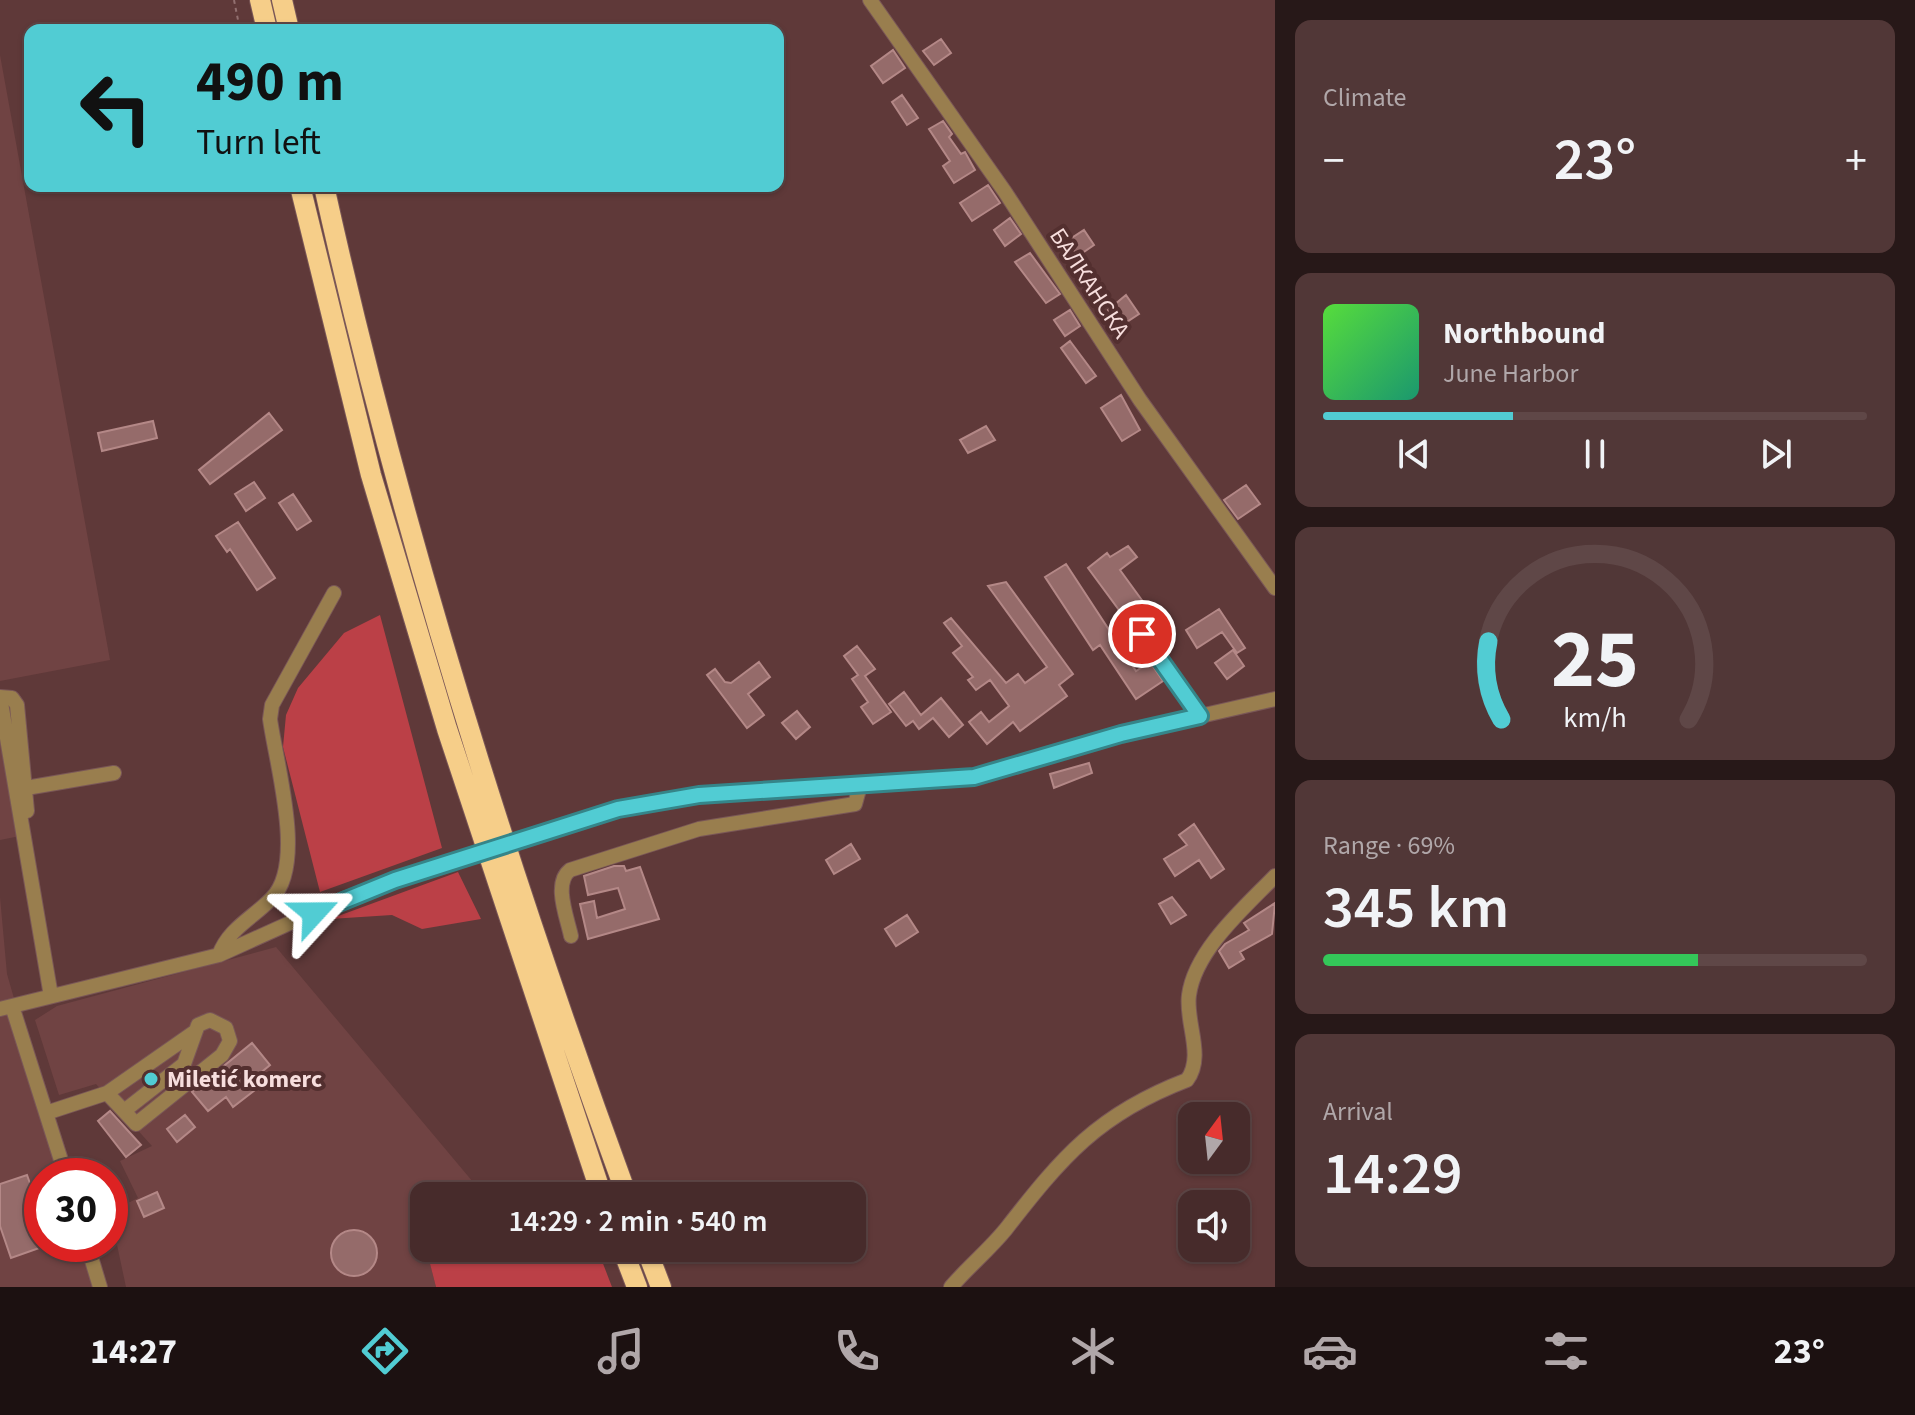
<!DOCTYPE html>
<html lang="en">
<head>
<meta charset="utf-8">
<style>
	:root { --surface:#472b2b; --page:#513737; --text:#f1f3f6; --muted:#b0a7a9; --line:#5f4747; --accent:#51ccd3 }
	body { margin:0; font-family:"Source Sans 3",sans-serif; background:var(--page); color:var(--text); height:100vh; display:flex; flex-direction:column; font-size:30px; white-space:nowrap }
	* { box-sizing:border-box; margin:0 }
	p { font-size:26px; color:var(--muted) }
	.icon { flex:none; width:44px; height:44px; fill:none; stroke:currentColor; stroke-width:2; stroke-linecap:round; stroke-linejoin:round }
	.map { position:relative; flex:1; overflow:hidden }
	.drawer { display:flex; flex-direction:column; gap:20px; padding:20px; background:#271818; width:640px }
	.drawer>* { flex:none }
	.banner { position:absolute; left:24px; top:24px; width:760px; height:168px; border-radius:16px; box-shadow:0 2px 6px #0004,0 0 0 2px var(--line); background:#51ccd3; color:#111; overflow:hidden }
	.needle { width:52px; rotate:15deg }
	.tools { position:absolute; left:1178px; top:1102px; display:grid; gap:16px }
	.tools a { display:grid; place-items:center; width:72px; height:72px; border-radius:16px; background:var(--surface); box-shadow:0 2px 6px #0004,0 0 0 2px var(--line); font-size:40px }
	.speed { position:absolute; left:24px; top:1158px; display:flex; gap:16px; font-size:40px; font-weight:700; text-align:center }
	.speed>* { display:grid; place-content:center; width:104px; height:104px; border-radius:50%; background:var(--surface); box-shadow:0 2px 6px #0004,0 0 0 2px var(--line); line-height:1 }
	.speed .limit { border:12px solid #d22; background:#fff; color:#111 }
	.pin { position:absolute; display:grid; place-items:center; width:68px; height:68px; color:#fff; margin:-34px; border:4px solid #fff; border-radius:50%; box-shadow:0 2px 8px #0007 }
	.me { position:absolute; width:88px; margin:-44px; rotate:66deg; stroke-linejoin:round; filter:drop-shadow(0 0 6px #0008) }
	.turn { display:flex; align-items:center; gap:28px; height:168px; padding:0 40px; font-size:36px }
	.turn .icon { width:104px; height:104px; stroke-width:2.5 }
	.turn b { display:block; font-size:56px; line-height:68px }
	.big { font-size:60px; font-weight:600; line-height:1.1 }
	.drawer .widget { flex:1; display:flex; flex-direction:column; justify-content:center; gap:12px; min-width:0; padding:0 28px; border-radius:16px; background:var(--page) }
	.drawer .dial { align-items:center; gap:0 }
	.dial svg { height:208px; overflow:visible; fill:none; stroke:var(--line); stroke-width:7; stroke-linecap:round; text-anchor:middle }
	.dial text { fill:var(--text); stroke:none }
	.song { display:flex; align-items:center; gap:24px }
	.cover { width:96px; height:96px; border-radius:12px; background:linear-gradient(135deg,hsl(110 70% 55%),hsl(160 70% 35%)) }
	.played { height:8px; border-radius:4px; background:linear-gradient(90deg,var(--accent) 35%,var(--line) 35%) }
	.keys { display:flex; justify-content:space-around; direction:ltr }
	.heat { display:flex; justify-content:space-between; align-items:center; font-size:44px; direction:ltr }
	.charge { height:12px; border-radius:6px; background:linear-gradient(90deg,#34c759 69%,var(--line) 0) }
	.trip { position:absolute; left:410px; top:1182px; width:456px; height:80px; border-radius:16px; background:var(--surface); box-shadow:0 2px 6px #0004,0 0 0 2px var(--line); font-weight:600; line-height:80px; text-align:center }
	.dock { display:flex; height:128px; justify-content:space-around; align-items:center; background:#1c1111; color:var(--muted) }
	.dock .icon { width:56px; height:56px }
	.dock .selected { color:var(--accent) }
	.dock b { font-size:36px; color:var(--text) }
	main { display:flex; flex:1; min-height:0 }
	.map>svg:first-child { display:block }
	.built { fill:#704343 }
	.green { fill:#bb4047 }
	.building { fill:#956b6a; stroke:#b48887; stroke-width:2 }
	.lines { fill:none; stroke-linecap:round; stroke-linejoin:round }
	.minor-casing { stroke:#7a5757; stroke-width:16 }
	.highway-casing { stroke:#7a5757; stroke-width:22 }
	.path { stroke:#927070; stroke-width:2; stroke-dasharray:4 4; stroke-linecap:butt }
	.minor { stroke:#997e4e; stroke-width:14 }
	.highway { stroke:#f6ce89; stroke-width:20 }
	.minor-bridge-casing { stroke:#7a5757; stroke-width:16; stroke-linecap:butt }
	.minor-bridge { stroke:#997e4e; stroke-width:14 }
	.route-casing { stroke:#358589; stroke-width:20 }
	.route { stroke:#51ccd3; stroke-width:14 }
	.poi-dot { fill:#51ccd3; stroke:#532f2f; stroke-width:3 }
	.labels { text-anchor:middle; stroke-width:8; stroke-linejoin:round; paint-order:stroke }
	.street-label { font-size:24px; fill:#f7dedd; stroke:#532f2f }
	.poi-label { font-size:24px; font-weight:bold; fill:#f7dedd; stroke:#532f2f; text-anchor:start }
</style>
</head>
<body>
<main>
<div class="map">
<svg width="1275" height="1287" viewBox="0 0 1275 1287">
	<rect width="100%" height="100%" fill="#5f3939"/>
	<path class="built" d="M0 55 110 660 0 681Z
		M0 697 25 835 0 840Z
		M0 897 7 974 65 1176H42V1244H85L97 1287H0Z
		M276 947 478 1188 468 1196H424L422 1231 436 1287H126L110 1212 138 1198 120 1161 152 1146 96 1084 59 1095 35 1020 57 1006Z"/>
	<path class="green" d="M380 615 442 848 320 892 283 747 286 715 298 688 344 633Z
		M458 872 481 919 422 929 392 915 330 919Z
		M426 1248H597L612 1287H436Z"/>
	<path class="building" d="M941 39 951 53 934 65 923 51Z
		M893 50 905 68 883 83 871 66Z
		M902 95 918 118 907 125 892 102Z
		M943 121 952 134 949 137 961 154 965 152 975 170 954 183 943 166 950 161 929 129Z
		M988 185 1000 203 972 221 960 203Z
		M1010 218 1021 234 1005 246 994 230Z
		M1084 230 1094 245 1078 256 1067 241Z
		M1030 253 1060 294 1046 303 1015 262Z
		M1126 295 1139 314 1119 327 1108 310Z
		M1070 310 1080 326 1065 336 1054 320Z
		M1070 341 1096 376 1086 383 1061 348Z
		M1121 395 1140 430 1122 441 1101 408Z
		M269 413 282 430 210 484 199 470Z
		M153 421 157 438 102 451 98 433Z
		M986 426 995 440 968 453 960 440Z
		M254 482 265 498 246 511 235 494Z
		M1246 485 1260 504 1238 519 1224 500Z
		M293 494 311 521 297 530 279 503Z
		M238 522 275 578 257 590 230 549 227 552 216 536Z
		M1128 546 1137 557 1120 570 1152 614 1133 629 1088 568 1107 553 1110 557Z
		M1066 564 1136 671 1150 662 1163 681 1136 699 1100 645 1093 650 1045 577Z
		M1006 582 1073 674 1059 685 1067 696 1020 731 1013 722 987 744 969 722 981 712 989 722 1009 706 990 680 976 690 968 680 973 677 953 653 962 646 944 623 951 618 1006 683 1018 674 1025 683 1047 667 988 586Z
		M1219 609 1245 648 1237 653 1222 632 1197 648 1186 630Z
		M857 646 875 669 865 676 891 712 873 724 861 707 868 702 852 679 858 675 844 656Z
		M1233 650 1244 666 1227 679 1215 663Z
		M759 662 770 677 748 694 764 715 747 728 707 675 715 669 725 682 731 683Z
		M904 692 921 715 941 698 963 725 949 737 933 718 919 729 913 721 906 726 889 704Z
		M797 711 810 727 796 739 782 723Z
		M1089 763 1092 773 1054 788 1050 774Z
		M1194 824 1224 869 1211 878 1199 860 1175 876 1164 859 1187 845 1179 835Z
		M851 844 860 859 834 874 826 860Z
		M614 866H624L626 871 640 867 659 919 588 939 580 904 594 901 597 918 625 909 618 888 588 895 584 876Z
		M1172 897 1186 915 1171 924 1159 904Z
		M1275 903 1272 934 1240 952 1244 959 1229 968 1219 951 1225 944 1249 930 1244 923Z
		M907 915 918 932 896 946 885 929Z
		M252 1043 270 1065 253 1079 259 1087 233 1107 226 1097 208 1111 192 1092Z
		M110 1111 141 1145 126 1157 98 1121Z
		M185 1115 195 1127 177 1142 167 1129Z
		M27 1175 42 1217V1247L11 1258 0 1226V1184Z
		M157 1192 164 1208 144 1217 137 1201Z
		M331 1253a23 23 0 1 1 46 0a23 23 0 1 1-46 0Z"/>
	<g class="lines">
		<defs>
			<path id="minor" d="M870 0 1005 192 1140 400 1275 588
				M1142 634 1200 716
				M0 697 51 996
				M0 697 12 698 17 705 27 811
				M26 788 114 773
				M545 831 618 809 699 795 974 777 1121 734 1275 699
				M571 936C567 917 553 883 570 870L699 829 855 804 860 786
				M219 955C229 928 253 918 272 898 306 864 276 764 270 719L272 705 334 593
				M12 1006 66 1176
				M0 1009 219 955 343 899 438 866
				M107 1093 136 1124 222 1055 230 1041 226 1028 210 1020 198 1025 184 1064 124 1111
				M46 1113 107 1093 193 1033
				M87 1244 100 1287
				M951 1287C968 1267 989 1250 1006 1229 1062 1157 1098 1114 1187 1080 1205 1056 1185 1022 1189 995 1195 950 1245 907 1275 876"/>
			<path id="highway" d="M260 0 267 30
				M282 0 289 30
				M300 186 371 475 447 729 602 1196
				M324 186C400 529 506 866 627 1196
				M622 1248 637 1287
				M646 1248 661 1287"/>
		</defs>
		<use href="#minor" class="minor-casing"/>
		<use href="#highway" class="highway-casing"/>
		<path class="path" d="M234 0 240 30"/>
		<use href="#minor" class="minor"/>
		<use href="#highway" class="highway"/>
		<defs>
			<path id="minor-bridge" d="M438 866 545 831"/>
		</defs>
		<use href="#minor-bridge" class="minor-bridge-casing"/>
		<use href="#minor-bridge" class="minor-bridge"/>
	</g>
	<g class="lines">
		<defs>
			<path id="route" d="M314 913 395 880 618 809 699 795 974 777 1121 734 1200 716 1142 634"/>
		</defs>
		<use href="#route" class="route-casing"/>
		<use href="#route" class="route"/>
	</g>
	<circle class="poi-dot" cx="151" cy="1079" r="8"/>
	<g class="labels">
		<g class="street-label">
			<text transform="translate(1090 283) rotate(57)" y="8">БАЛКАНСКА</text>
		</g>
		<g class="poi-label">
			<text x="167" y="1087">Miletić komerc</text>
		</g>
	</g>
</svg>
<div class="tools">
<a><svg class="needle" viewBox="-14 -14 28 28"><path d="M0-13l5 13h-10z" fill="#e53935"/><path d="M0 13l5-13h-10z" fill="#b0a7a9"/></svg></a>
<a><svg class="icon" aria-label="sound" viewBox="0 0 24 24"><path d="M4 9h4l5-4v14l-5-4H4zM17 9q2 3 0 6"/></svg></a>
</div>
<div class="speed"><div class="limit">30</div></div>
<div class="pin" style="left:1142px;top:634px;background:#d93025"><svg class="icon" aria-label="arrive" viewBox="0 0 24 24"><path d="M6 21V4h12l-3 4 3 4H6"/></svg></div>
<svg class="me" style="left:314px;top:913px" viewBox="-20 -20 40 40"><path d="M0-17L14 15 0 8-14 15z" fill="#51ccd3" stroke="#fff" stroke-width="4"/></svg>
<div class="trip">14:29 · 2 min · 540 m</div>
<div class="banner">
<div class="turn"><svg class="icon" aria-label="left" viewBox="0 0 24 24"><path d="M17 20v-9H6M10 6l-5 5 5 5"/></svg><div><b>490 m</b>Turn left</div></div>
</div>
</div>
<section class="drawer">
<div class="widget"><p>Climate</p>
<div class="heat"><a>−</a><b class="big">23°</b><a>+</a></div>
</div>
<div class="widget">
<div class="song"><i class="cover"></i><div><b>Northbound</b><p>June Harbor</p></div></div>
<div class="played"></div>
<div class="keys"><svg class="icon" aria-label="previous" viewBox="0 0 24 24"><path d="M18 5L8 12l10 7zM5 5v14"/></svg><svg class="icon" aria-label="pause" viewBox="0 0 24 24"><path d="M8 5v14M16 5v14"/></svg><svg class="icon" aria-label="next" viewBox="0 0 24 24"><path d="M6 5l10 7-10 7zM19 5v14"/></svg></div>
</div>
<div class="widget dial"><svg viewBox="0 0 100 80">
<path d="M14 69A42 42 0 1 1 86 69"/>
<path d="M14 69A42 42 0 0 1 9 39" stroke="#51ccd3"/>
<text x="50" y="56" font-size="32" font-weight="700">25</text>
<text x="50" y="72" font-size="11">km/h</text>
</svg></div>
<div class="widget"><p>Range · 69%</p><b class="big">345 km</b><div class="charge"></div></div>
<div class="widget"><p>Arrival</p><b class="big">14:29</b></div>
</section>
</main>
<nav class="dock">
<b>14:27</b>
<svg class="icon selected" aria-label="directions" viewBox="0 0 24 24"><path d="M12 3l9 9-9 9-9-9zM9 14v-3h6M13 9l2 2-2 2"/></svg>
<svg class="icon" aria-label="music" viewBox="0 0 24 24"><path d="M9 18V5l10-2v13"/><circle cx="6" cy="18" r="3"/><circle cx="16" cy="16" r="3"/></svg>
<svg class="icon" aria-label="phone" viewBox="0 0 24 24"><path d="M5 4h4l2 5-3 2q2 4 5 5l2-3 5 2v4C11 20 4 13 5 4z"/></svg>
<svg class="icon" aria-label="climate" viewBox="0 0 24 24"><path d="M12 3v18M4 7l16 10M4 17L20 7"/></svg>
<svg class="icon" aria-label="car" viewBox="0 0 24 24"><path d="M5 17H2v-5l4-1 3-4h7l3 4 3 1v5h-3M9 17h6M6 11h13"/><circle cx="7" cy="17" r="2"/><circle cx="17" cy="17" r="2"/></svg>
<svg class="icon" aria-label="filters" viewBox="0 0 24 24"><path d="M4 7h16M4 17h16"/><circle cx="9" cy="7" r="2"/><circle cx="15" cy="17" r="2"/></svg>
<b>23°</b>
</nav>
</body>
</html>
